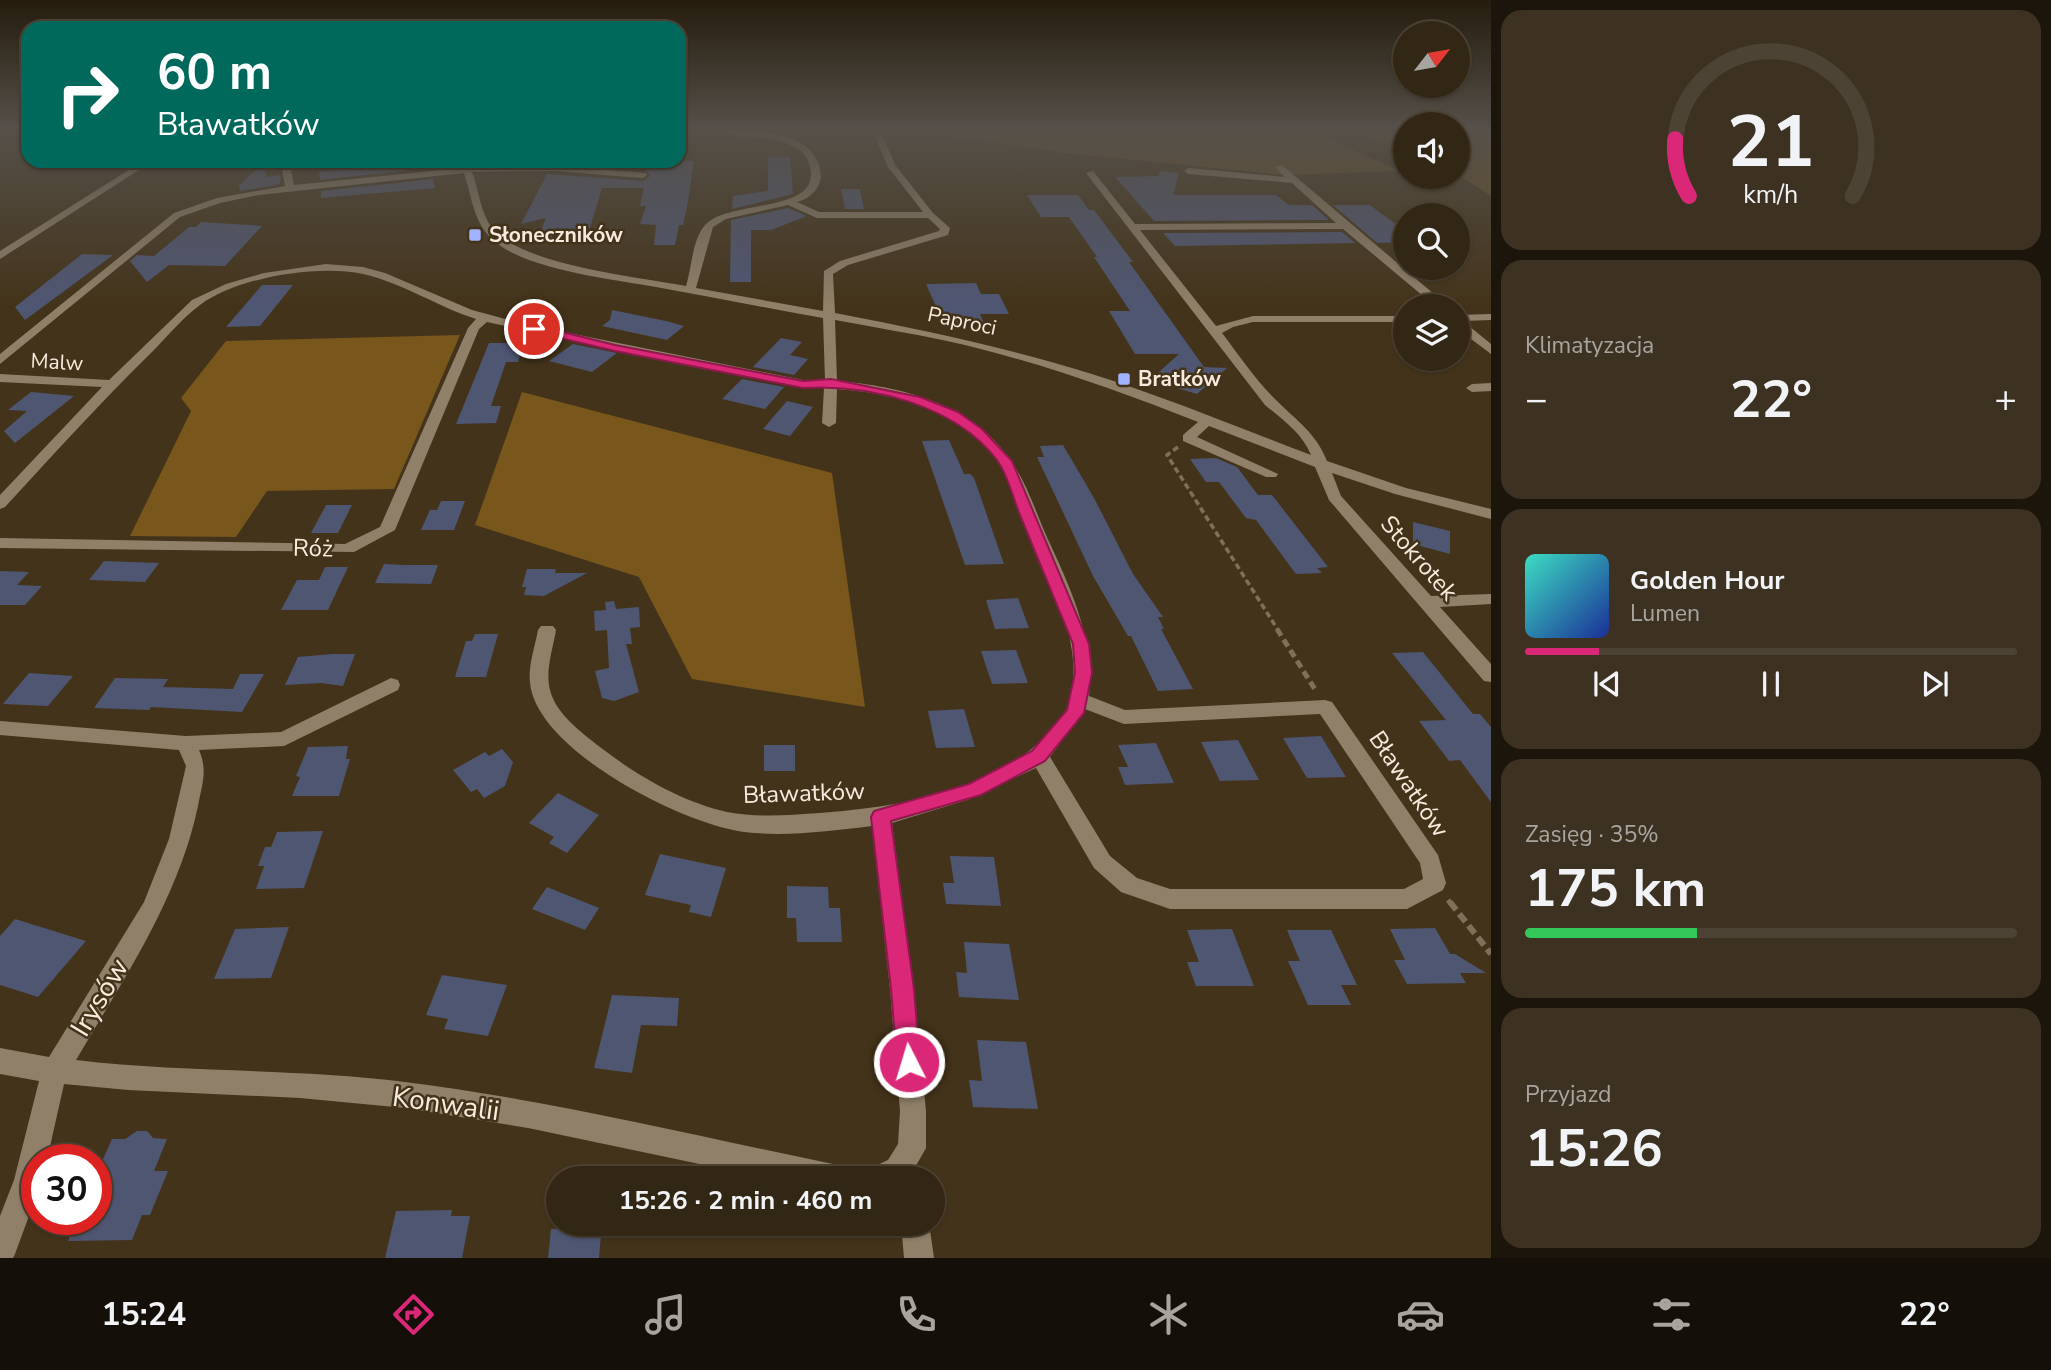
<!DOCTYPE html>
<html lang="pl">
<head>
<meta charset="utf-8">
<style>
	:root { --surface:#322614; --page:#3d3222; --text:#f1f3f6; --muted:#a8a5a0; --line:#4d4334; --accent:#db2777 }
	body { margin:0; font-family:"Nunito Sans",sans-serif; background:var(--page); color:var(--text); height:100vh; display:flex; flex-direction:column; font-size:26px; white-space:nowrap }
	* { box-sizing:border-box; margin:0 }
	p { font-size:23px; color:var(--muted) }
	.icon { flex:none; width:38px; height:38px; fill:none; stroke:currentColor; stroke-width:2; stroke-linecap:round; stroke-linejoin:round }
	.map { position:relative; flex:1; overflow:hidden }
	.drawer { display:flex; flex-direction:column; gap:10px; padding:10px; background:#1c150b; width:560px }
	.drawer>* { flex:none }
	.guide { position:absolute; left:21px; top:21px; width:665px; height:147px; border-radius:21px; box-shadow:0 2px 5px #0004,0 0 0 2px var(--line); background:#00695c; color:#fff; overflow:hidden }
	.needle { width:46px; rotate:59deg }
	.controls { position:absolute; left:1393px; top:21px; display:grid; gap:14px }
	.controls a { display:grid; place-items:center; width:77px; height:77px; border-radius:50%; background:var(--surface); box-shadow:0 2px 5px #0004,0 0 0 2px var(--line); font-size:35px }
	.speed { position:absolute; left:21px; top:1144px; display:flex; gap:14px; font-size:35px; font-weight:700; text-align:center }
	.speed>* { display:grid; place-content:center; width:91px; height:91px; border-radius:50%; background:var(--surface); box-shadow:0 2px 5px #0004,0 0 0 2px var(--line); line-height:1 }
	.speed .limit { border:10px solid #d22; background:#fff; color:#111 }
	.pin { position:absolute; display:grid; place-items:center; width:60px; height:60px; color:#fff; margin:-30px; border:4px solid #fff; border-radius:50%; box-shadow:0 2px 7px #0007 }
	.me { position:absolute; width:77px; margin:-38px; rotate:355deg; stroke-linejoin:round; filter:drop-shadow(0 0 5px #0008) }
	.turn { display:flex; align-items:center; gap:24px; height:147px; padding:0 21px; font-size:32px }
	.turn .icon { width:91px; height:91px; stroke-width:2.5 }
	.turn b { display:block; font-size:49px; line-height:60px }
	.big { font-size:52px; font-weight:700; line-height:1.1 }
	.drawer .widget { flex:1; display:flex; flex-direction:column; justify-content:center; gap:10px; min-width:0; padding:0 24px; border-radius:21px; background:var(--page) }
	.drawer .dial { align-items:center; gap:0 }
	.dial svg { height:182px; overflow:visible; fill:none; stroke:var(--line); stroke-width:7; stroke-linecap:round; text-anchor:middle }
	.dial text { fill:var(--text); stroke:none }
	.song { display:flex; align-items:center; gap:21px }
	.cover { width:84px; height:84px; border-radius:10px; background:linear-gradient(135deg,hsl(170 70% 55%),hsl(230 70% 35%)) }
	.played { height:7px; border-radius:4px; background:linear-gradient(90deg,var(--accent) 15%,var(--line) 15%) }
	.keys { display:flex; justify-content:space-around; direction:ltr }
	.heat { display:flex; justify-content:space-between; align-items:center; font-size:38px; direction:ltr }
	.charge { height:10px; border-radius:5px; background:linear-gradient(90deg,#34c759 35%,var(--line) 0) }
	.trip { position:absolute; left:546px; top:1166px; width:399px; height:70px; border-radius:35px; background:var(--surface); box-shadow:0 2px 5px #0004,0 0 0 2px var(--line); font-weight:700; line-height:70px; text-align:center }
	.dock { display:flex; height:112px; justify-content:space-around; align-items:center; background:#140f08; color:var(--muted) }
	.dock .icon { width:49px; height:49px }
	.dock .on { color:var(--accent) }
	.dock b { font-size:32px; color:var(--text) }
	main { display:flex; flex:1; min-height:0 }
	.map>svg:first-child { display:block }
	.green { fill:#664c23 }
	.forest { fill:#79561c }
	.building { fill:#4f5672 }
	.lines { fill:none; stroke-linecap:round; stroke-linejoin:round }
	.path-far2 { stroke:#7e705b; stroke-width:3.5; stroke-dasharray:6 3.5; stroke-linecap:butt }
	.path-far1 { stroke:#7e705b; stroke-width:5; stroke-dasharray:8 4.5; stroke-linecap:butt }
	.path { stroke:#7e705b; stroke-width:6; stroke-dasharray:10 5; stroke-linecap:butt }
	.minor { fill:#908069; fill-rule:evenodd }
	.route { fill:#db2777; stroke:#8e194d; stroke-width:2 }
	.poi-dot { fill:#a1b3fd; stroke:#43331a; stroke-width:2.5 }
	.labels { text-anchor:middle; stroke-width:5; stroke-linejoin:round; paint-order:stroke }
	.far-poi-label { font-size:21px; font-weight:bold; fill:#f6ebdd; stroke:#43331a; text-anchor:start }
	.far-street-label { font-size:21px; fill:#f6ebdd; stroke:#43331a }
	.street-label { font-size:24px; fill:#f6ebdd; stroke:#43331a }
	.near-street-label { font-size:28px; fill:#f6ebdd; stroke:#43331a }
</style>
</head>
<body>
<main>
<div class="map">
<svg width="1491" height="1258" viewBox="0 0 1491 1258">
	<rect width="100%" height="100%" fill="#43331a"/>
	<path class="green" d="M913 130H1312L1399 171 1284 175 1065 153Z
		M1349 130H1405V150Z
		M1458 130H1491V196L1458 175Z"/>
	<path class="forest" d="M460 335 394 489 267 491 236 537 130 536 191 411 181 398 226 341Z
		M522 392 832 473 865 707 692 679 639 577 475 525Z"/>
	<path class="building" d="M768 157H790L793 194 732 209 733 196 768 191Z
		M554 161H694L687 207 683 225H679L675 245H654L656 225 640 224 646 206H640L644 188H602L587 238H538L546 218 521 224 547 174 643 181 650 176 646 170 553 163Z
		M429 162 430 168 320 180 319 172Z
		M264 163 267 177 280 175 281 181 278 185 240 191 239 185Z
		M1160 171 1179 173 1173 195H1276L1289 205H1312L1329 220 1154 221 1115 177 1158 176Z
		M433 179 435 188 321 198V191Z
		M841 189H860L864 209H845Z
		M1027 195H1078L1089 210H1094L1133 262H1129L1204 367 1227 368 1197 394 1150 380 1179 354H1135L1109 311H1130L1094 257H1097L1069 217H1041Z
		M1333 205H1370L1405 231V242L1377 243Z
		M788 208 807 216 771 230H751V282H730L731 220Z
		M201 222 262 226 225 266 169 265 147 282 130 261 137 255 154 256 189 227H196Z
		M1342 232 1355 243 1175 246 1163 233Z
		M82 254 113 255 25 320 15 307Z
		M976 283 981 294H999L1009 314H980L984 323 962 324 941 318 926 284Z
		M262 285H293L260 326 226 327Z
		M612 310 666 321 684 326 667 340 602 326 610 320Z
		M781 338 802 342 790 355 808 359 794 375 753 367Z
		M489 343H523L518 362H506L491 406H501L496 423 456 424Z
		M573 344 617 353 592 372 549 361Z
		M742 379 784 387 765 409 722 399Z
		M31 392 74 396 15 443 4 431 27 411 8 410Z
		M787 401 813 407 790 436 763 429Z
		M949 440 964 474H970L974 478 1004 564 965 565 922 441Z
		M1063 445 1094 498 1133 574 1163 617H1158L1164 629H1161L1193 689 1158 691 1131 636H1128L1093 576 1037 457H1044L1040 446Z
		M1216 458 1237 467 1258 495H1272L1328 567 1317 568 1322 573 1296 574 1256 520 1246 518 1219 482H1206L1190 459Z
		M441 501H465L454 530H421L430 510H437Z
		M326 505H352L338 533H311Z
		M1413 522 1450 531V554L1413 544Z
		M104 561 159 563 145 582 89 580Z
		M384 564 405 565H438L431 584 375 583Z
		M325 567H348L328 610H281L297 580H319Z
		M527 569H556L555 573H587L544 596 524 595 526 587H522Z
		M0 571 29 572 17 585 42 586 25 605H0Z
		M1018 598 1029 628 995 629 986 600Z
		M614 601 616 609 639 607 640 627 630 628 632 644H626L639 692 614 701 602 698 595 671 609 668 607 630 595 631 594 611 606 610 605 602Z
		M475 634H498L486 677H455L466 641H472Z
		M1016 650 1028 683 992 684 981 651Z
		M1423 652 1473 714H1480L1491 727V802L1460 760 1449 761 1419 721 1446 720 1392 653Z
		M332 654H355L343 686 321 683 285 685 298 657Z
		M29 673 73 676 48 706 3 704Z
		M240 674H264L242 712 151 707 149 710 94 708 115 678 168 679 163 687 233 689Z
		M964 709 975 747 936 748 928 711Z
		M1321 736 1346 777 1307 778 1283 738Z
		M1238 740 1259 780 1220 781 1201 742Z
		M1156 743 1174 783 1125 785 1118 767H1128L1118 745Z
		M764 745H795V771H764Z
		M348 746 346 759H350L339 796H292L300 777 296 776 308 747Z
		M502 749 513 762 505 786 484 798 477 789 471 792 453 770 485 752 489 756Z
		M558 793 599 815 567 853 549 843 554 837 529 823Z
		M323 831 304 888 256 889 264 866H258L265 847H271L277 832Z
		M660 854 726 868 711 917 689 912 691 905 645 895Z
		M950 856 994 857 1001 906 946 904 943 883H954Z
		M787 886 828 887 829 908H840L842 942H797L796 918H787Z
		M547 887 599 908 585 930 532 909Z
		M15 919 86 941 38 997 0 985V936Z
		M289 927 271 978 214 979 235 929Z
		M1435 928 1450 954H1455L1486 973H1460L1466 983 1407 984 1394 960H1405L1390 929Z
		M1232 929 1254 986H1196L1187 962H1199L1187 930Z
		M1287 930H1331L1357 985H1341L1351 1005H1308L1288 961H1300Z
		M964 942 1009 944 1019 1000 959 997 956 972 967 973Z
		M442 975 507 985 488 1036 444 1029 448 1019 426 1015Z
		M612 995 679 998 677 1026 641 1025 632 1073 594 1068Z
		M977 1040 1026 1042 1038 1109 973 1107 969 1080 982 1081Z
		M137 1131H147L153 1138 167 1139 154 1171H168L150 1215H142L132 1240 68 1241 77 1220H96V1175L112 1139H125Z
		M452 1210 451 1216H470L462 1258H385L396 1211Z
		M578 1223H602L599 1258H548L551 1229H577Z"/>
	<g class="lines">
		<path class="path-far2" d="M1178 447 1167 455 1278 630"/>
		<path class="path-far1" d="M1277 629 1316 691
			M1448 900 1451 904"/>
		<path class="path" d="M1450 902 1491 954"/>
		<path class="minor" d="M717 130C746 128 810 131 819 165 820 171 822 176 820 181 817 192 808 199 797 202L819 212H923L888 167 875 137 882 135 896 166 933 213 950 228 948 235 848 265 833 274 835 313C923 330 1010 348 1095 375 1168 398 1239 428 1311 455 1302 433 1283 420 1265 405L1086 173 1093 171 1135 224 1336 223 1292 183 1188 174 1184 171 1188 168 1285 177 1275 167 1282 165 1448 306H1435L1343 229 1140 230 1216 326 1253 316H1405V322H1253L1233 327 1222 333C1239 355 1256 381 1276 400 1297 421 1316 433 1327 461L1406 488 1491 509V519L1395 494 1332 473 1341 496 1431 596 1491 594V604L1440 607 1491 664V682L1484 681 1329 500 1315 467 1209 426 1197 437 1278 474 1276 477H1266L1183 441V435L1198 422C1116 390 1033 360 947 341 910 333 872 327 835 320L837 381C900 386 974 404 1011 461 1029 486 1038 520 1052 548 1074 596 1094 642 1089 696L1125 710 1325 700 1332 702 1438 855 1446 883 1443 890 1407 909H1170L1121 892 1094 868 1036 768 967 800 892 823 914 989 926 1111V1148L909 1178H867L871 1168 888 1160 898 1144 900 1111 890 989 872 826C831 831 785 837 744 832 683 824 537 751 530 683 528 665 535 647 538 630L541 626H553L556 630C553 649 545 670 550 690 556 714 581 732 600 747 636 775 682 802 727 812 758 818 789 815 820 813 897 807 1001 792 1052 728 1058 719 1067 712 1070 701 1085 642 1049 579 1026 527 1017 506 1011 480 998 461 962 411 896 393 837 389L836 423 829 427 822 423 824 388H803L683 365 487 322 479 329 395 530 354 552 0 548V538L345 544 380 527 468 328 476 319C438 307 403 283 363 274 318 264 238 277 200 305 182 318 167 337 151 353 100 403 53 455 5 507L0 509V495L102 387 0 382V374L109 380 192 300 226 284 264 273 326 264 363 267 385 273 472 310 524 324 803 380H825L823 318C767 308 712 297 656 287 612 279 526 270 493 240 473 222 472 197 464 173L259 195 220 203 180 217 0 364V354L174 213 217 198 285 186 282 170 291 161H300L291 171 294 185 461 168 457 161H465L470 167 555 166 646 173 647 175 643 178 555 171 472 172C479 190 480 212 492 228 521 265 639 277 686 286 692 267 692 240 705 225 728 199 822 214 810 167 808 157 803 151 794 147 770 133 736 140 717 130ZM788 205 817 218H928L940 229 939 231 840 261 824 271 823 311 696 288 713 227 726 219ZM1085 709 1124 724 1320 714 1420 863 1423 879 1404 889H1170L1137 878 1110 856 1050 757Z
			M143 161H153L0 259V251Z
			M1491 314V320L1463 321 1491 344V354L1458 329V315Z
			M1491 383V391L1472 392 1466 388 1472 384Z
			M391 678 398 680 400 685 398 690 284 746 199 750C208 771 202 784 198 806 178 900 124 978 76 1060 185 1073 296 1068 405 1082 549 1100 691 1135 833 1164L843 1168 847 1178H766L528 1128 405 1108 300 1098 128 1090 64 1084 47 1160H37V1194L15 1254 13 1258H0V1216L14 1180 39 1081 0 1074V1048L49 1057 144 902 169 839 186 766 179 750 0 735V721L186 736 281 732Z
			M901 1223H929L934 1258H904Z"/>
	</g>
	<linearGradient id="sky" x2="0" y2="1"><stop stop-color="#251c0e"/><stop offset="0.42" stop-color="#555049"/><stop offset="1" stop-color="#555049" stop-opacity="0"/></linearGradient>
	<rect width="1491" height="306" fill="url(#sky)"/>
	<path class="route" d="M534 325 615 345 803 381 831 379 920 397 958 412 982 429 1012 461 1089 644 1092 673 1084 713 1045 761 981 795 891 821 914 989 920 1062 917 1070 909 1074 900 1070 897 1062 891 989 871 817 874 811 881 809 969 784 1032 751 1067 710 1075 673 1073 644C1055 601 1038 558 1020 515 1013 498 1008 475 997 460 955 405 870 384 803 388L615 351 531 331V326Z"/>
	<g class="poi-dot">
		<rect x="468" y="228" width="14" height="14" rx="3.5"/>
		<rect x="1117" y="372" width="14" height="14" rx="3.5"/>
	</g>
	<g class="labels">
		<g class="far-poi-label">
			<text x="489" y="242">Słoneczników</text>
			<text x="1138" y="386">Bratków</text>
		</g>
		<g class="far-street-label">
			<text transform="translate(962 321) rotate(12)" y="7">Paproci</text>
			<text transform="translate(57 362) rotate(3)" y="7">Malw</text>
		</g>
		<g class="street-label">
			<text transform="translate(313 548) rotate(1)" y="8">Róż</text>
			<text transform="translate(1419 558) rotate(49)" y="8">Stokrotek</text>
			<text transform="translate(1409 784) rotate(56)" y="8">Bławatków</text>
			<text transform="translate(804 793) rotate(-2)" y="8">Bławatków</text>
		</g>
		<g class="near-street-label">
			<text transform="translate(99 997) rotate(-59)" y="10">Irysów</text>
			<text transform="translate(446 1103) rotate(8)" y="10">Konwalii</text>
		</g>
	</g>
</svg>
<div class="controls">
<a><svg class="needle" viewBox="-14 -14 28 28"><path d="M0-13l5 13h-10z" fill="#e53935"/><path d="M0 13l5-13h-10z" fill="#a8a5a0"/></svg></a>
<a><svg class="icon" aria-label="sound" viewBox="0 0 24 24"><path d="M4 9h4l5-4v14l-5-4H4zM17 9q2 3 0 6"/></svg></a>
<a><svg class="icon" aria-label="search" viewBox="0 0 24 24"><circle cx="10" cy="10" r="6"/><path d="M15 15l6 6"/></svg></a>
<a><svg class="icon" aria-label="layers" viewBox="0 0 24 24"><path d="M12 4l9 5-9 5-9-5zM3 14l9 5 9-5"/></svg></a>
</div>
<div class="speed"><div class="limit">30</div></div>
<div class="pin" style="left:534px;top:329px;background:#d93025"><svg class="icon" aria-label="arrive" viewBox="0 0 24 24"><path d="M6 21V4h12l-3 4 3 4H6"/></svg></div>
<svg class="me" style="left:909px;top:1062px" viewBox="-20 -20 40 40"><circle r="17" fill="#db2777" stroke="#fff" stroke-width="3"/><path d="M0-11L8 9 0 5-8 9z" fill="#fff"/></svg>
<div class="trip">15:26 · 2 min · 460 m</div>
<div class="guide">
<div class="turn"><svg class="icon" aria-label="right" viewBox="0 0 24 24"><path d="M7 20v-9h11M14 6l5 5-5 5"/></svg><div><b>60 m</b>Bławatków</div></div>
</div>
</div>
<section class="drawer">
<div class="widget dial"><svg viewBox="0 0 100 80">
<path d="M14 69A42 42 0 1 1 86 69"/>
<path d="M14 69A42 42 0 0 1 8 44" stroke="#db2777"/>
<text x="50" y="56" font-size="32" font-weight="700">21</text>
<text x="50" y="72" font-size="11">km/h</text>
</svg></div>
<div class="widget"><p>Klimatyzacja</p>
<div class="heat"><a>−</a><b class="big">22°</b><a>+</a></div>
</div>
<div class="widget">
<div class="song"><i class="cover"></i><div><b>Golden Hour</b><p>Lumen</p></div></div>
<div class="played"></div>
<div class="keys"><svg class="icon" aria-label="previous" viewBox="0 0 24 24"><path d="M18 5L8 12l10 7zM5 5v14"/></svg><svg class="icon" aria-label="pause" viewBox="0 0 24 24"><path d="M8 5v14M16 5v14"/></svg><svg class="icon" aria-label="next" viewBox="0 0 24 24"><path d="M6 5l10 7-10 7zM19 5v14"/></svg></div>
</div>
<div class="widget"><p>Zasięg · 35%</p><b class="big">175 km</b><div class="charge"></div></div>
<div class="widget"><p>Przyjazd</p><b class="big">15:26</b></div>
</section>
</main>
<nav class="dock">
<b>15:24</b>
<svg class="icon on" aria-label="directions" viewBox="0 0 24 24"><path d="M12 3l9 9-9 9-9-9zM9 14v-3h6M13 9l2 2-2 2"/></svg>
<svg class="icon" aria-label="music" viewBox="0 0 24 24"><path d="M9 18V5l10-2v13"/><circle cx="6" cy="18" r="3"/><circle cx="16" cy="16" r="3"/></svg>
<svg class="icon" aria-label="phone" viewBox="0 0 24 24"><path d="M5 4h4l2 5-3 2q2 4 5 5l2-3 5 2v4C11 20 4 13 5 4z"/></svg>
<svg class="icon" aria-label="climate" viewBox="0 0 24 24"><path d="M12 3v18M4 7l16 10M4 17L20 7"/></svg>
<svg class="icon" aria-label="car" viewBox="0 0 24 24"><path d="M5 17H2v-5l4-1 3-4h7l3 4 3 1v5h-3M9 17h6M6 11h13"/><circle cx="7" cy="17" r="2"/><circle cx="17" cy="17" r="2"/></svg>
<svg class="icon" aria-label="filters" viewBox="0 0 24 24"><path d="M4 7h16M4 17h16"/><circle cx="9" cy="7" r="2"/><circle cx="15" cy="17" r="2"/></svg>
<b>22°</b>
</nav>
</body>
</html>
